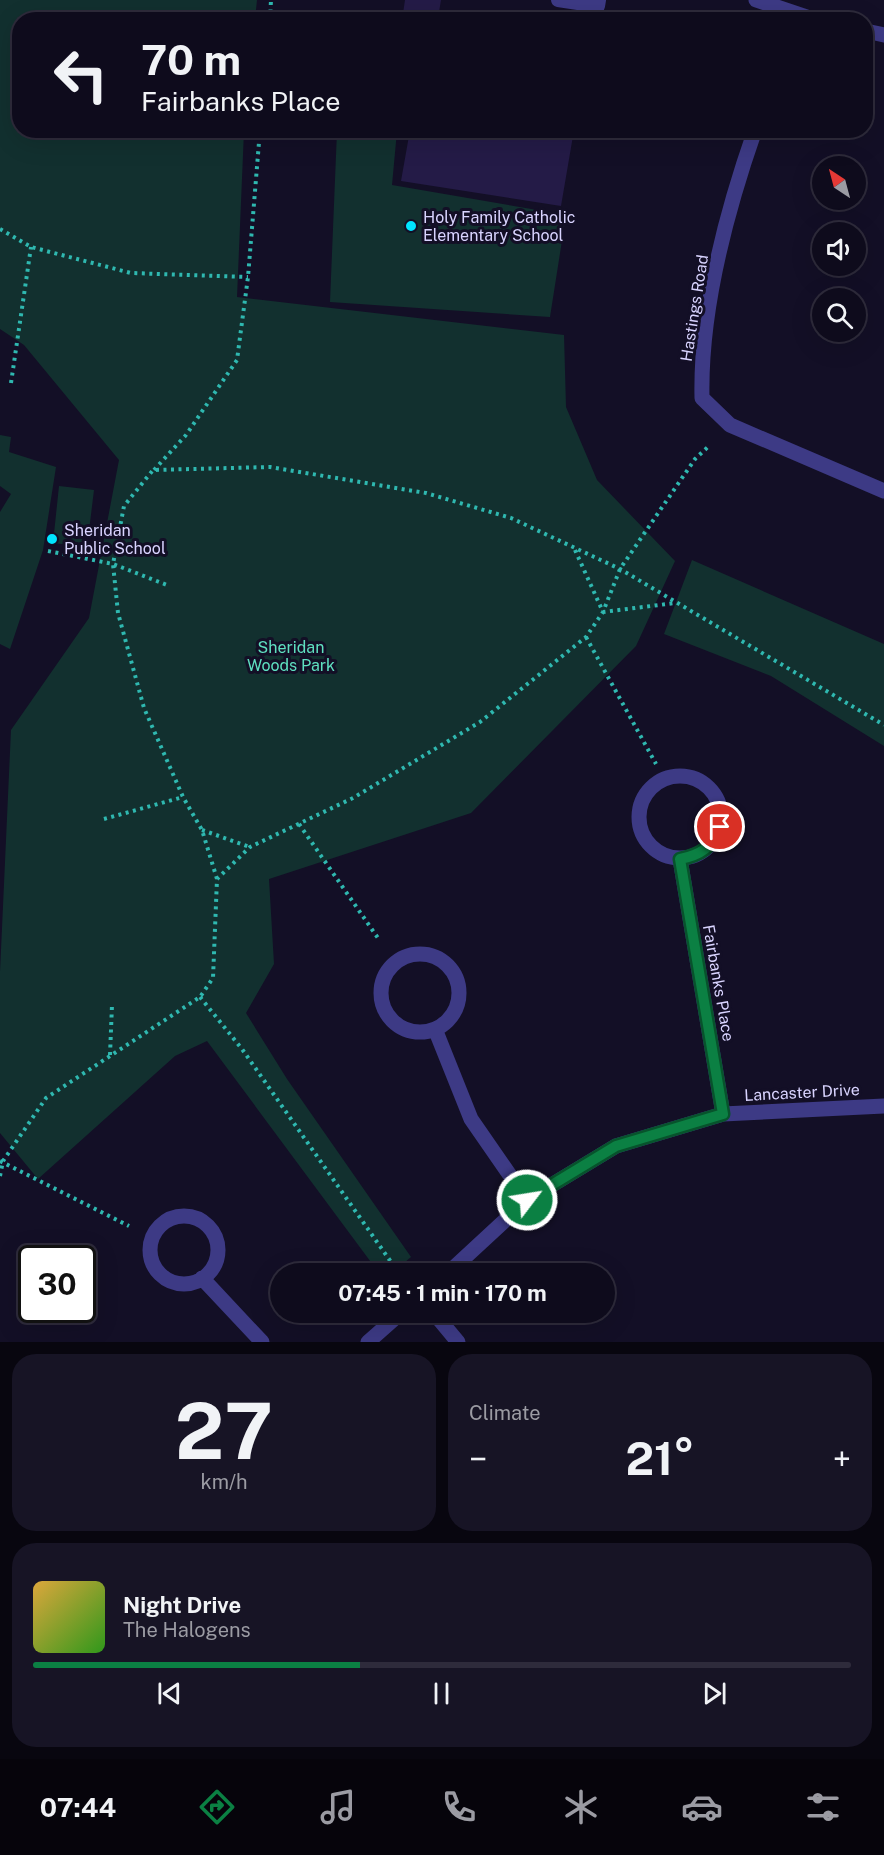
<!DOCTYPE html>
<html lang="en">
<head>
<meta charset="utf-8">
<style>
	:root { --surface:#0e0b1c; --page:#171425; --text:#f1f3f6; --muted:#9b9ba3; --line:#2e2b3b; --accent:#0b8043 }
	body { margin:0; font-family:"Public Sans",sans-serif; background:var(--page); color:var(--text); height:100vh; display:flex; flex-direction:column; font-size:22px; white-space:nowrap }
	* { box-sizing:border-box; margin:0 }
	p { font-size:20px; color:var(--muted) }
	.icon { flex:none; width:33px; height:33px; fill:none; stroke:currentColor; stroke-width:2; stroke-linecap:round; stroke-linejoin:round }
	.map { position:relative; height:1342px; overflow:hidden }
	.panel { display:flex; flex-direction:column; gap:12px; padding:12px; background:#08060f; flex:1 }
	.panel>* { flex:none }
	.hud { position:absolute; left:12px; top:12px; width:861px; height:126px; border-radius:24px; box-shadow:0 6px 24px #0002,0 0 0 2px var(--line); background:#0e0b1c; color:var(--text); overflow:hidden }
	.needle { width:39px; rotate:324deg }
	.fabs { position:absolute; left:812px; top:156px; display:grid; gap:12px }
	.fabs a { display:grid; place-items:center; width:54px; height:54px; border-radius:50%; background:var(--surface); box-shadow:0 6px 24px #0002,0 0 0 2px var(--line); font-size:30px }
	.speed { position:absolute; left:18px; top:1245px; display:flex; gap:12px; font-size:30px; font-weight:700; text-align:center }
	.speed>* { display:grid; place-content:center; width:78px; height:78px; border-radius:50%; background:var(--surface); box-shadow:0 6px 24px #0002,0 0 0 2px var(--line); line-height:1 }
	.speed .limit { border:3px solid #111; border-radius:9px; background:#fff; color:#111 }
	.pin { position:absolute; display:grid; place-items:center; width:51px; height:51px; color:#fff; margin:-26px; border:3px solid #fff; border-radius:50%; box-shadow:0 2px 6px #0007 }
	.me { position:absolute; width:66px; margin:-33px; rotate:59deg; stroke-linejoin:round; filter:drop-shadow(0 0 4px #0008) }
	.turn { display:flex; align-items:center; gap:21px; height:126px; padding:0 30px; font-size:27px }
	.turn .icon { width:78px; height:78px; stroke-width:2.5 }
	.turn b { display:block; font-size:42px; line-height:51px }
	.big { font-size:45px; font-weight:700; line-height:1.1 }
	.panel .tile { flex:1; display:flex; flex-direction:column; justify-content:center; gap:9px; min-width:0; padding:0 21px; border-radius:24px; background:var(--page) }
	.panel .dial { align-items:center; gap:0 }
	.dial b { font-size:78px; line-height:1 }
	.song { display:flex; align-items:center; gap:18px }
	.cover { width:72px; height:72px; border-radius:9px; background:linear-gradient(135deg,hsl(40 70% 55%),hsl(110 70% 35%)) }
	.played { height:6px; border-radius:3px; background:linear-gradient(90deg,var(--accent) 40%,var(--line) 40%) }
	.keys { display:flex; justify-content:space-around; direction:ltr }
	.heat { display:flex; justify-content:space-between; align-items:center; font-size:33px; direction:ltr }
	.panel .tiles { flex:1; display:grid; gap:12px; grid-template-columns:1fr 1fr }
	.tile:last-child { grid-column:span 2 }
	.trip { position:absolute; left:270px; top:1263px; width:345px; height:60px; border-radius:30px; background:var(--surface); box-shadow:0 6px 24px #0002,0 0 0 2px var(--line); font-weight:700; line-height:60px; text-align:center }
	.menu { display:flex; height:96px; justify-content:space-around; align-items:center; background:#06040b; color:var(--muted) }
	.menu .icon { width:42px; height:42px }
	.menu .on { color:var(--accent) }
	.menu b { font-size:27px; color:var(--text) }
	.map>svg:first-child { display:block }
	.green { fill:#12302f }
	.building { fill:#241b47 }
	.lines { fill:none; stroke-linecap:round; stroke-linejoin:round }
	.path { stroke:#2fb8b0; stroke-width:4; stroke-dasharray:3 4.5; stroke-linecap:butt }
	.service { stroke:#3d3a85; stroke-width:14 }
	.minor { stroke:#3d3a85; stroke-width:15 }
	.tertiary { stroke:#3d3a85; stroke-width:15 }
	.route-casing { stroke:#07532c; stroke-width:15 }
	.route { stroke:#0b8043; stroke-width:10 }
	.poi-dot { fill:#00e5ff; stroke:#130f26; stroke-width:2 }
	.labels { text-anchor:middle; stroke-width:6; stroke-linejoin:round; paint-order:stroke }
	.poi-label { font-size:16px; fill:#d9d4ff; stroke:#130f26; text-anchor:start }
	.street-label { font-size:16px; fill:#d9d4ff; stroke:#130f26 }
	.park-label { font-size:16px; fill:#5fe0c0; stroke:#130f26 }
</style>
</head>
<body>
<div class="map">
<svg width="884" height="1342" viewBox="0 0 884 1342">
	<rect width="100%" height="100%" fill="#130f26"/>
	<path class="green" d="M0 0H257L255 19 20 20V130L244 131 237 297 564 335 566 407 597 480 675 561 636 646 471 813 269 879 274 964 246 1013 287 1079 411 1257 392 1273H379L207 1041 175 1056 38 1179 0 1133V972L11 730 89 618 119 460 24 345 0 329Z
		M337 131H397L392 185 566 215 550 317 330 302Z
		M0 435 11 437 9 452 56 467 43 550 10 649 0 644V512L11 494 0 486Z
		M59 486 94 490 87 547 53 543Z
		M692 560 884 644V746L771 676 664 634Z"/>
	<path class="building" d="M405 0H441L439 12 480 20H402Z
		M410 130H574L561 206 401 181Z"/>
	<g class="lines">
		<path class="path" d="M270 20 271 0
			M0 229 31 247 131 273 248 277
			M11 383 31 247
			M154 470 186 435 237 360 248 277 260 130
			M575 550 603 612 675 603
			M48 551 113 564 167 585
			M586 637 656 764
			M104 819 183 797
			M299 824 380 941
			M202 830 250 847
			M217 879 202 830 183 797 144 708 118 613 113 564 124 506 153 470 270 467 426 493 511 518 620 569 884 725
			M200 997 242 1049 398 1272
			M110 1055 112 1005
			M0 1161 129 1226
			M0 1176 3 1161 46 1098 200 997 213 978 217 879 250 847 353 798 480 722 586 637 603 612 620 569 695 459 710 445"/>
		<path class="service" d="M558 0 598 6 599 0"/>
		<path class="minor" d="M755 130C726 213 700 311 702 398L730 425 884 491
			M639 817a41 41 0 1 1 82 0a41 41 0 1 1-82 0Z
			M680 859 723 1114
			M381 993a39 39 0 1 1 78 0a39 39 0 1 1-78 0Z
			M435 1029 471 1119 527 1200
			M150 1250a34 34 0 1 1 68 0a34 34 0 1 1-68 0Z
			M447 1274 527 1200 616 1146 723 1114 884 1106
			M202 1278 262 1342
			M433 1312 458 1342
			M368 1342 402 1312"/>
		<path class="tertiary" d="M756 0 816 20
			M866 31 884 35"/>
	</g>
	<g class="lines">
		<defs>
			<path id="route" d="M527 1200 616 1146 723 1114 680 859C701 855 712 847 720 827"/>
		</defs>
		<use href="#route" class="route-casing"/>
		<use href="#route" class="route"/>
	</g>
	<g class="poi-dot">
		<circle cx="411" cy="226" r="6"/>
		<circle cx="52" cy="539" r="6"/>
	</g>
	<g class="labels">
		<g class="poi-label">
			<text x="423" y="223">Holy Family Catholic<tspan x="423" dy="18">Elementary School</tspan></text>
			<text x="64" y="536">Sheridan<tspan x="64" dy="18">Public School</tspan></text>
		</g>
		<g class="street-label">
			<text transform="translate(694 308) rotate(-81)" y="6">Hastings Road</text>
			<text transform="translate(719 983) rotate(80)" y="6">Fairbanks Place</text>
			<text transform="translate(802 1092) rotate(-3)" y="6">Lancaster Drive</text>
		</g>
		<g class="park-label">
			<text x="291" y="653">Sheridan<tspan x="291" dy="18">Woods Park</tspan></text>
		</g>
	</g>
</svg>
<div class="fabs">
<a><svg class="needle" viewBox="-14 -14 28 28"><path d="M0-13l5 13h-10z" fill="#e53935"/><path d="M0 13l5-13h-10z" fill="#9b9ba3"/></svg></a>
<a><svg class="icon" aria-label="sound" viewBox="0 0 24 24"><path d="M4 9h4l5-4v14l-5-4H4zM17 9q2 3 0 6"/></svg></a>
<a><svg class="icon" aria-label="search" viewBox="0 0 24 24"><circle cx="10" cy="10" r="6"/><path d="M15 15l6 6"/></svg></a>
</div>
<div class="speed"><div class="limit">30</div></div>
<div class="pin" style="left:720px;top:827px;background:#d93025"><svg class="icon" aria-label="arrive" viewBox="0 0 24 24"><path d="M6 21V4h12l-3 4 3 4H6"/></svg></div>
<svg class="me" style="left:527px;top:1200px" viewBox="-20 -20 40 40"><circle r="17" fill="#0b8043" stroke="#fff" stroke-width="3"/><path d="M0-11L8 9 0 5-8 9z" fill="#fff"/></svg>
<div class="trip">07:45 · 1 min · 170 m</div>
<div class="hud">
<div class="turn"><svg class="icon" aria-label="left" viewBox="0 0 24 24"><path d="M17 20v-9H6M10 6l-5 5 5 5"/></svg><div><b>70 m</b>Fairbanks Place</div></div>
</div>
</div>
<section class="panel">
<div class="tiles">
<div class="tile dial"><b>27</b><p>km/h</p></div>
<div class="tile"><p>Climate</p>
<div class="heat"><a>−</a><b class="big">21°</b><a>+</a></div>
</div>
<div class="tile">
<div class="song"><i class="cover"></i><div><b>Night Drive</b><p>The Halogens</p></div></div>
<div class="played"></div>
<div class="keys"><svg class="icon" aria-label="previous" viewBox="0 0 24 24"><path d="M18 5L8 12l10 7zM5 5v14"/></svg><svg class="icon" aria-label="pause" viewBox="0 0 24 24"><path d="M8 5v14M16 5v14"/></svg><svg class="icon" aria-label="next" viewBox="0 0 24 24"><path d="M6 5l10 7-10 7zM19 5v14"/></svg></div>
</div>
</div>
</section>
<nav class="menu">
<b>07:44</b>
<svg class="icon on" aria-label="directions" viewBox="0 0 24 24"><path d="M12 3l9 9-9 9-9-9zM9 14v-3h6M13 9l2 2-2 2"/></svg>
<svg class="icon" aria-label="music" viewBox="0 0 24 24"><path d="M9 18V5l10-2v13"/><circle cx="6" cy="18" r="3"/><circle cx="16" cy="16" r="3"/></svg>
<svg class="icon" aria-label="phone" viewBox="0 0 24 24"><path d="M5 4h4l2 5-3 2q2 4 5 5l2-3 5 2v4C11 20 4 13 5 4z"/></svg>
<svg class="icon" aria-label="climate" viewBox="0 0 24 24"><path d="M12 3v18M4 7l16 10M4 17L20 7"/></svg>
<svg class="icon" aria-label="car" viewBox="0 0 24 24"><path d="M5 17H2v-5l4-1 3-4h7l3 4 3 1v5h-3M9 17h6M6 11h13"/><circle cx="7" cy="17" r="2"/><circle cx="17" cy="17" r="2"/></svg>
<svg class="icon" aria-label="filters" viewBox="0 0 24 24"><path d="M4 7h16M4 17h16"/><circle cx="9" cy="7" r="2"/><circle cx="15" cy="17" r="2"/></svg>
</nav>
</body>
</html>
